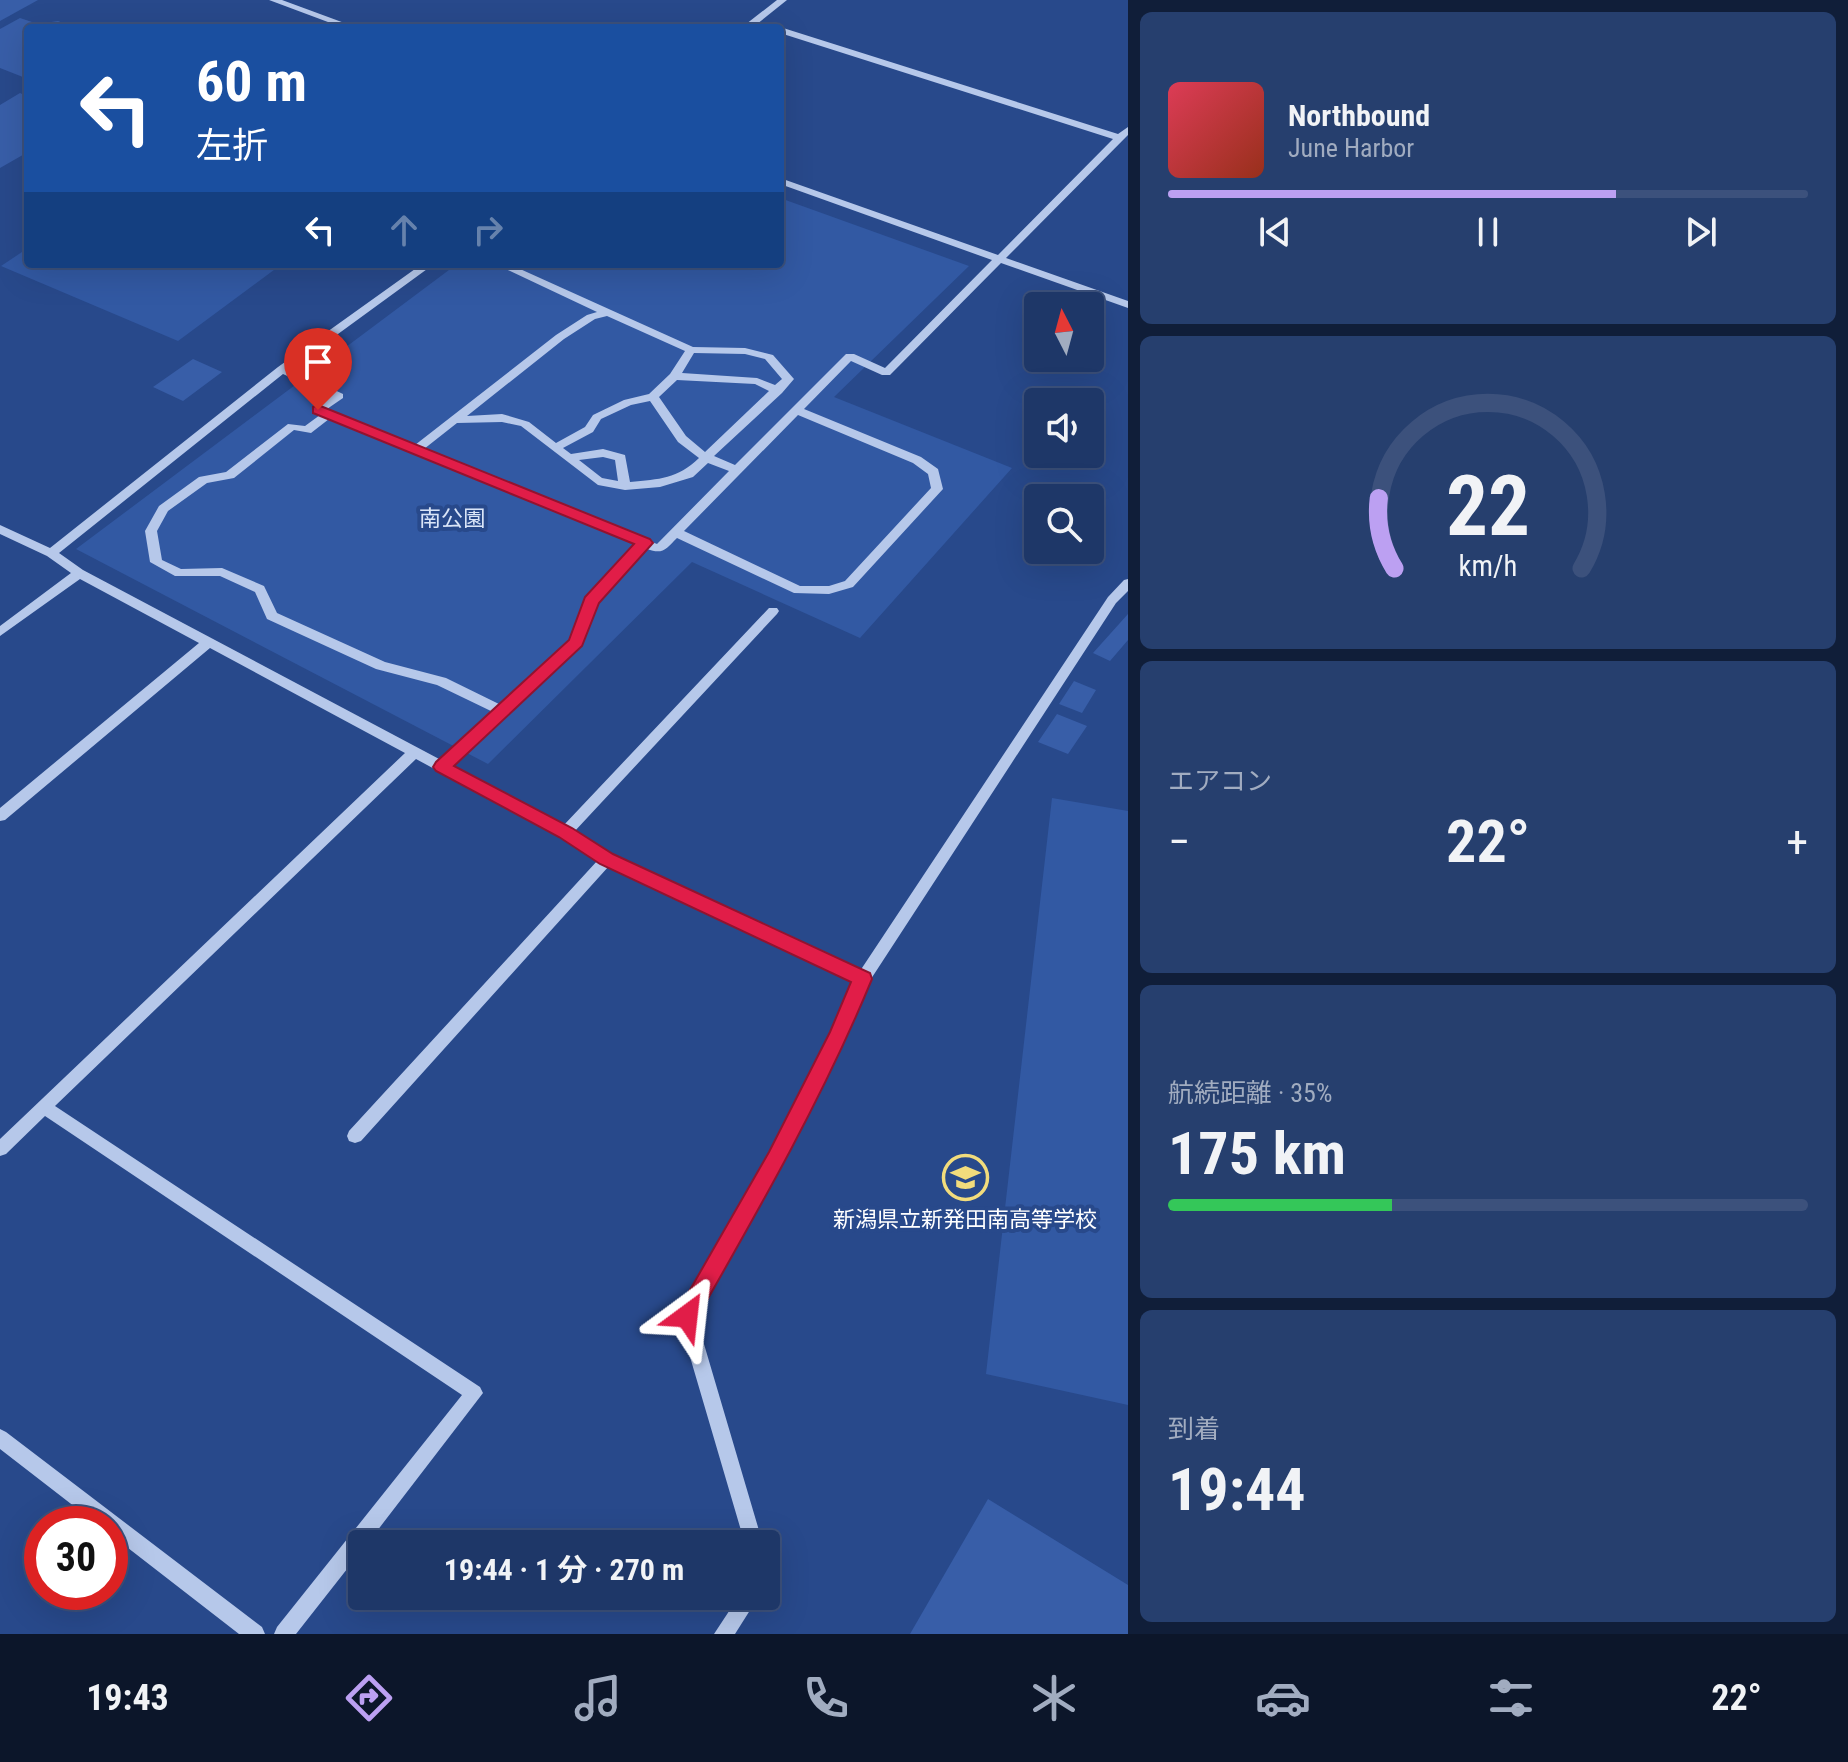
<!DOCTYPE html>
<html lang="ja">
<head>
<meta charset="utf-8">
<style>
	:root { --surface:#1e3768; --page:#263f6e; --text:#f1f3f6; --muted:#a1acc0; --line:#3c517c; --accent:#bca0f2 }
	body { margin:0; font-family:"Roboto Condensed","Noto Sans JP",sans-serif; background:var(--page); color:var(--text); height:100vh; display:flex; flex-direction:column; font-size:30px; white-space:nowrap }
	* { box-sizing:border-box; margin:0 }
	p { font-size:26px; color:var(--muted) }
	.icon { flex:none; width:44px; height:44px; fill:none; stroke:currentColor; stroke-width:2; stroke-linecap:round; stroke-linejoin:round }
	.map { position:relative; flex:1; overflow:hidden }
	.details { display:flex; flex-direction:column; gap:12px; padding:12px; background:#101e39; width:720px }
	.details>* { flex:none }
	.guide { position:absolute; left:24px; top:24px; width:760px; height:244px; border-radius:8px; box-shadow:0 8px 32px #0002,0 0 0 2px var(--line); background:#1a4fa0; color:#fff; overflow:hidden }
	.needle { width:52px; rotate:354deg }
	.tools { position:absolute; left:1024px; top:292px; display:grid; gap:16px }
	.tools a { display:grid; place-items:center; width:80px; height:80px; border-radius:8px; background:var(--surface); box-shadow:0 8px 32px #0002,0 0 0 2px var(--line); font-size:40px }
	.speed { position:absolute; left:24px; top:1506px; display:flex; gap:16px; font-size:40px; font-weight:700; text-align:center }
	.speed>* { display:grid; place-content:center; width:104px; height:104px; border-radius:50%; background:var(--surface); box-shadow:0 8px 32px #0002,0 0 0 2px var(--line); line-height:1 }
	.speed .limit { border:12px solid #d22; background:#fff; color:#111 }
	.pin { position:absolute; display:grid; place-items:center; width:68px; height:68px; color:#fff; margin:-82px -34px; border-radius:50% 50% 50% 0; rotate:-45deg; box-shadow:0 0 8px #0007 }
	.pin .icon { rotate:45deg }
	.me { position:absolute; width:88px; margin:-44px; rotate:30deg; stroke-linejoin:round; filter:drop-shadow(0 0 6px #0008) }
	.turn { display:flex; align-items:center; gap:28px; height:168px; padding:0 40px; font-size:36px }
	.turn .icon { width:104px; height:104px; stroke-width:2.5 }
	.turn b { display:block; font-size:56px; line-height:68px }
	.lanes { display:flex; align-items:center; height:76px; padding:0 40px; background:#0003; justify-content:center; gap:40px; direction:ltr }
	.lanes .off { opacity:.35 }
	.big { font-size:60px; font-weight:700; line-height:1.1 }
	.details .tile { flex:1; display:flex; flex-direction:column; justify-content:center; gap:12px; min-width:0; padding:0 28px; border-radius:12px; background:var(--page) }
	.details .dial { align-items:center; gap:0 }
	.dial svg { height:208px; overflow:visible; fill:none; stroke:var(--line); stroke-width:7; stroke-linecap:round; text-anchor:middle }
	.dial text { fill:var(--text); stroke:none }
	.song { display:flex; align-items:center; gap:24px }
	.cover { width:96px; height:96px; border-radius:12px; background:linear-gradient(135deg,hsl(350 70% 55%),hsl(10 70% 35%)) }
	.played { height:8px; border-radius:4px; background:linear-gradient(90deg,var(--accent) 70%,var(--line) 70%) }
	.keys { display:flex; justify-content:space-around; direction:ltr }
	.heat { display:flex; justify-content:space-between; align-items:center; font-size:44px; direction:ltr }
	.charge { height:12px; border-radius:6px; background:linear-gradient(90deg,#34c759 35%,var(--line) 0) }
	.trip { position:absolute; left:348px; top:1530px; width:432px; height:80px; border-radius:8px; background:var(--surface); box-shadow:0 8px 32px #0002,0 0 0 2px var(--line); font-weight:700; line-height:80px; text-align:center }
	.tabs { display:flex; height:128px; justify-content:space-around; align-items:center; background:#0c162a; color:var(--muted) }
	.tabs .icon { width:56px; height:56px }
	.tabs .on { color:var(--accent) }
	.tabs b { font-size:36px; color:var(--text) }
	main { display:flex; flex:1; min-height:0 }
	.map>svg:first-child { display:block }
	.green { fill:#3259a3 }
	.building { fill:#385ea8 }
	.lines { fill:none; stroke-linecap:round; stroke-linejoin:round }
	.minor { fill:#b6c8ea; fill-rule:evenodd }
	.route { fill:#e11d48; stroke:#92132f; stroke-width:2 }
	.labels { text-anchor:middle; stroke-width:8; stroke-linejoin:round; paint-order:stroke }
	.park-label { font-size:22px; fill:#dae5f8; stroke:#28498b }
	.poi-label { font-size:22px; fill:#fff; stroke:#28498b }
</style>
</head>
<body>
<main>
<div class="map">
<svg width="1128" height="1634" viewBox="0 0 1128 1634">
	<rect width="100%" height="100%" fill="#28498b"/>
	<path class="green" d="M780 198 969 266 834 397 1012 468 860 638 692 562 488 764 76 549 457 264H780Z
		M28 248V264H282L178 341 1 266Z
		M1052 798 1128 811V1405L986 1374Z"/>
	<path class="building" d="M0 0H38L0 21Z
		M20 18 38 24 58 21 76 28H28V79L0 68V29Z
		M20 93 28 97V152L0 168V105Z
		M193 359 222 372 183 401 153 387Z
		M1128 614V640L1110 661 1093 653Z
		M1074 681 1096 690 1082 713 1059 704Z
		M1057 714 1087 726 1068 754 1038 742Z
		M988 1499 1128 1585V1634H910Z"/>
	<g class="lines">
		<path class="minor" d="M269 0H282L358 28H344Z
			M777 0H787L752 28H741Z
			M780 27 1118 134 1128 127V135L1006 258 1128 301V308L1001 263 890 375H882L851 361 804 409 921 457 938 469 943 489 853 587 829 594 794 593 677 538C666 549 663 555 647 549L597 603 581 645 451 766 563 826 769 608H777L779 611 777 614 574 832 612 855 860 971 1108 597 1124 580 1128 579V591L1116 603 869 982 808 1113 696 1317 763 1544H745L678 1316 796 1103 854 982 609 866 361 1141 355 1143 349 1141 347 1136 349 1131 598 860 560 837 416 759 55 1106 480 1387 483 1393 367 1544H362V1550L296 1634H274L277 1627 462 1395 45 1116 6 1154 0 1156V1139L405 753 210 648 5 820 0 821V808L199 643 80 579 0 636V626L71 573 47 556 0 534V525L50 548 278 367 422 264H434L290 369 343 394V398L327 409 415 445 556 335 587 315 597 312 495 264H509L693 347 745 348 773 355 794 379 782 393 714 456 735 465 846 354H854L885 368 992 260 780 184V178L998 255 1113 139 780 33V28H777ZM607 316 685 351 670 374 649 394 624 400 593 415 585 427 556 443 529 422 502 414 467 416 564 339 595 319ZM694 353 745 354 765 359 782 379 775 385 757 378 682 373ZM283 374 331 396 312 410 320 415 305 426 288 424 226 472 199 477 159 506 145 531 150 562 175 576H220L255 592 267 619 376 669 437 685 493 712 441 760 83 570 59 553ZM677 380 755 384 769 391 705 452 686 436 659 397ZM650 401 678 442 699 458C677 479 660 479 630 482L625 455 603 449 571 454 563 448 593 432 601 419 631 405ZM798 415 913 463 928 474 931 488 845 581 829 586H800L684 531ZM329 419 637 544 587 598 570 640 501 705 446 678 385 662 277 613 264 586 222 568 181 569 162 560 157 531 168 511 207 483 234 478 294 430 311 433ZM502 422 521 426 598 485 625 490 660 487 693 477 708 463 729 471 657 544 424 449 457 423ZM603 457 615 460 618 481 602 478 579 460Z
			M0 1429 6 1432 262 1627 265 1634H239L110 1534V1524H97L0 1449Z
			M739 1596H759L735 1634H714Z"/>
	</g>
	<path class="route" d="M318 405 650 539 653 543 599 603 582 646 454 766 572 828 613 854 870 973 872 979C823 1098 758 1211 694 1323L687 1326 679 1323 675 1316 769 1152 830 1032 851 982 600 864 559 837 436 771 433 767 436 762 569 640 585 597 634 544 313 413V407Z"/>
	<defs>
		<symbol id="school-ring" viewBox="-11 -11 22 22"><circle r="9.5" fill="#28498b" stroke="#f2dc7c" stroke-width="1.5"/><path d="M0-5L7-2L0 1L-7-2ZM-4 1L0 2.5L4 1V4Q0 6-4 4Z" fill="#f2dc7c"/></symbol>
	</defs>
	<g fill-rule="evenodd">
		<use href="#school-ring" x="940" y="1152" width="51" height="51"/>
	</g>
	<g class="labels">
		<g class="park-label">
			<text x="452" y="526">南公園</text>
		</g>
		<g class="poi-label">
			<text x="965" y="1227">新潟県立新発田南高等学校</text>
		</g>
	</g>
</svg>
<div class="tools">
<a><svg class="needle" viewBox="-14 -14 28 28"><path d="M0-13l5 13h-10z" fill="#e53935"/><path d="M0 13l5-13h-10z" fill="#a1acc0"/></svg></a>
<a><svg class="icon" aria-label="sound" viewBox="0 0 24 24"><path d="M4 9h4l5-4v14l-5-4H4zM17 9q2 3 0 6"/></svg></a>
<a><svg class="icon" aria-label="search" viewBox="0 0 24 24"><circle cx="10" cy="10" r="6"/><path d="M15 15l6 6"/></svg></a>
</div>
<div class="speed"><div class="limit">30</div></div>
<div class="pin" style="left:318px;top:410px;background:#d93025"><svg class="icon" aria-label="arrive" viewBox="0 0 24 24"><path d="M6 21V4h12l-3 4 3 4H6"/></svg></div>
<svg class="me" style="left:687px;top:1316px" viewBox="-20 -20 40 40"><path d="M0-17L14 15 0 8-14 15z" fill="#e11d48" stroke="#fff" stroke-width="4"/></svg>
<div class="trip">19:44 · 1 分 · 270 m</div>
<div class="guide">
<div class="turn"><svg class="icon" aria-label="left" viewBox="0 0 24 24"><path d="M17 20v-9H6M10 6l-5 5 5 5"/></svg><div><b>60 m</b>左折</div></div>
<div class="lanes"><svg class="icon" aria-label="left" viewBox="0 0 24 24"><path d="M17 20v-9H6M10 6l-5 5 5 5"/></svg><svg class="icon off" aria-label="ahead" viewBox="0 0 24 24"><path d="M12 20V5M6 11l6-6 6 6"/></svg><svg class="icon off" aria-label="right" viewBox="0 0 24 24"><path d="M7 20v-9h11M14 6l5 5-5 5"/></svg></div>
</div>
</div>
<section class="details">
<div class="tile">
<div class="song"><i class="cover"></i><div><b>Northbound</b><p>June Harbor</p></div></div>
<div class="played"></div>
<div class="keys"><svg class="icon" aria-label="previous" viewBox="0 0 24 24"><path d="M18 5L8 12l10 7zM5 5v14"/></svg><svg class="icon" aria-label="pause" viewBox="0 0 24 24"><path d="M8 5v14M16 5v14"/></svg><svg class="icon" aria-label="next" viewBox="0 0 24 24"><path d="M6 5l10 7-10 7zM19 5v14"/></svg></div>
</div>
<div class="tile dial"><svg viewBox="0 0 100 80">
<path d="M14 69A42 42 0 1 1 86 69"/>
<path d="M14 69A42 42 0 0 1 8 42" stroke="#bca0f2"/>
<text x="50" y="56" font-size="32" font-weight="700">22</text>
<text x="50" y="72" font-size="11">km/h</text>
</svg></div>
<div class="tile"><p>エアコン</p>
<div class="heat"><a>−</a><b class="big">22°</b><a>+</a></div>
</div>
<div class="tile"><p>航続距離 · 35%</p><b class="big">175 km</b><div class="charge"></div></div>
<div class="tile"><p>到着</p><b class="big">19:44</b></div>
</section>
</main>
<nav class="tabs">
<b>19:43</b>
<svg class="icon on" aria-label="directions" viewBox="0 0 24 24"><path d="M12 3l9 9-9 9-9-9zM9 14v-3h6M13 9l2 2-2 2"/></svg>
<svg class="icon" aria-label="music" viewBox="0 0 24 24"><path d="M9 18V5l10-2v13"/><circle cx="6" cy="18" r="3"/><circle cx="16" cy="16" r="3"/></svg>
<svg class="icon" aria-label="phone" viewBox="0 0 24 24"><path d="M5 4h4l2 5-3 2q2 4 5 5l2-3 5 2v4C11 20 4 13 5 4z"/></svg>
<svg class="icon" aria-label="climate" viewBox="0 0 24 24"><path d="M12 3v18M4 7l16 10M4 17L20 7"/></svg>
<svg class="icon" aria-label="car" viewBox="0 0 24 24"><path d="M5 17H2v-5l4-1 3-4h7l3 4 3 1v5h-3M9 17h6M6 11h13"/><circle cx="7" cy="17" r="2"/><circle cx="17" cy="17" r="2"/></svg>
<svg class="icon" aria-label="filters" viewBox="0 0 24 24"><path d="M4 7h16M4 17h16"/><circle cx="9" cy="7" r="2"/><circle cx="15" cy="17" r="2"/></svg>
<b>22°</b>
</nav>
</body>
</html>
